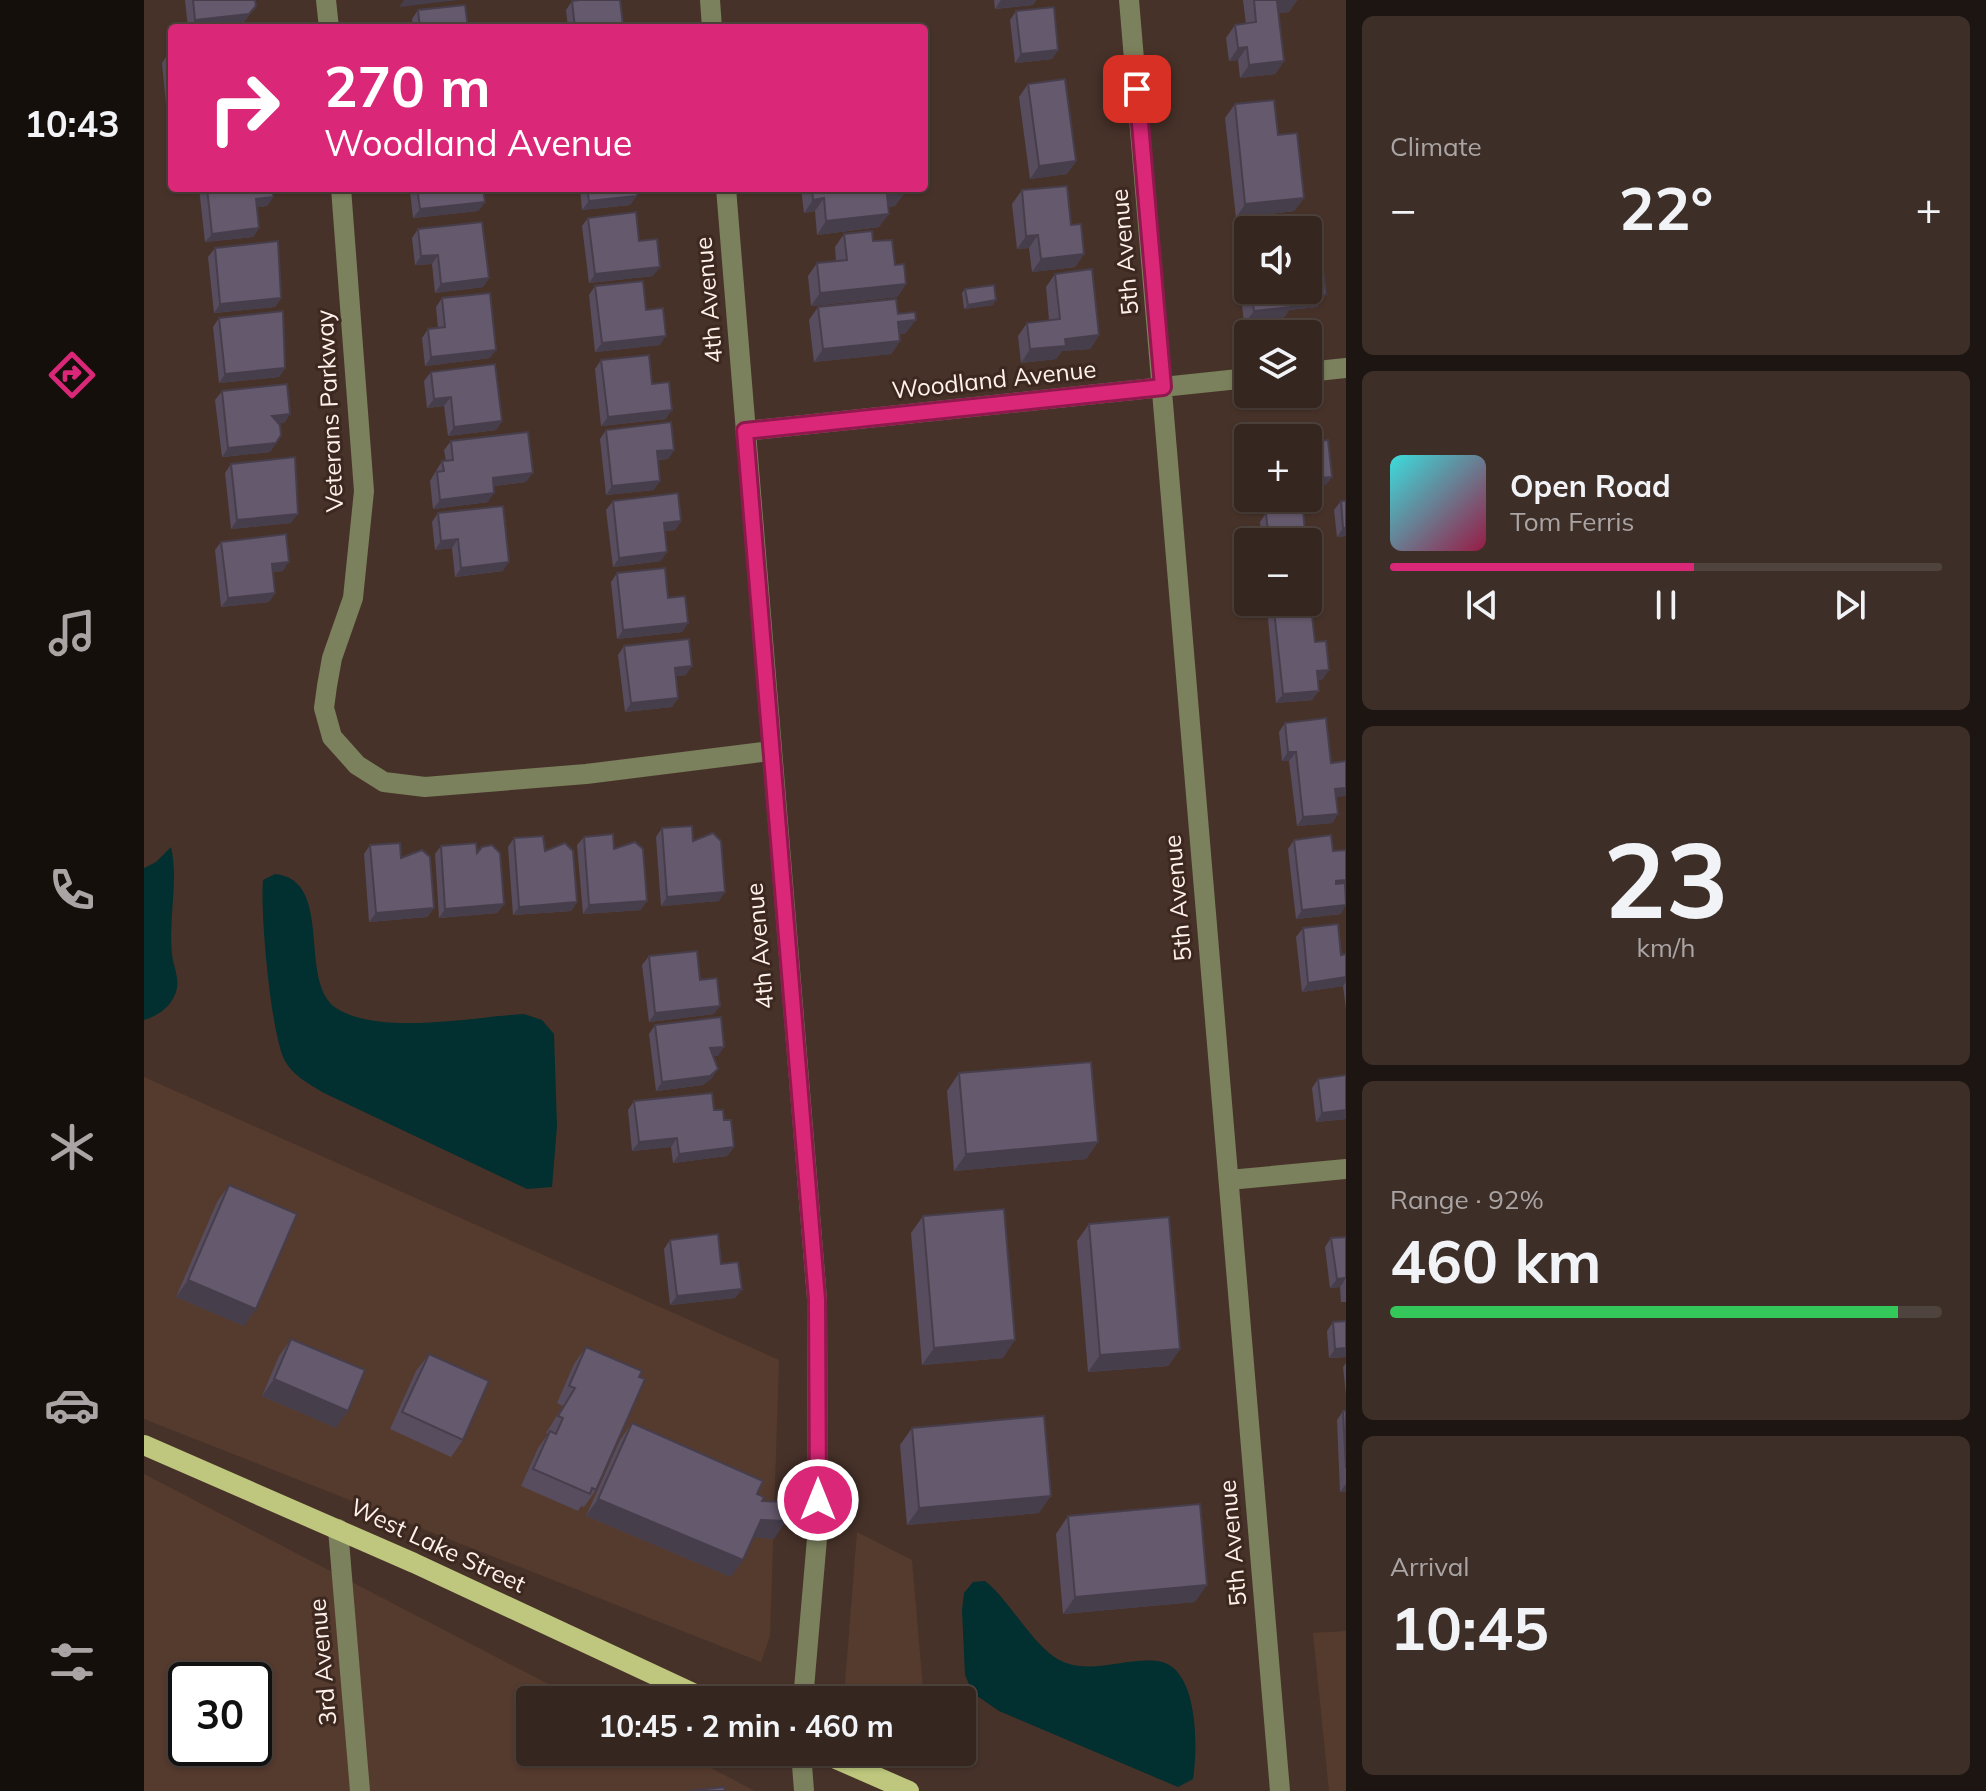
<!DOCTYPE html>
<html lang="en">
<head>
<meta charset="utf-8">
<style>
	:root { --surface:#35261f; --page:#3d2e28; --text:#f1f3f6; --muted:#aaa5a4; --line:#4f433d; --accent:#db2777 }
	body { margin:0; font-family:Mulish,sans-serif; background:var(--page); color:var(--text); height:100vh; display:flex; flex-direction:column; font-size:30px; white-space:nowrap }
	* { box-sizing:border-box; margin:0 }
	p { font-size:26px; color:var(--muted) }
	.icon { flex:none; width:44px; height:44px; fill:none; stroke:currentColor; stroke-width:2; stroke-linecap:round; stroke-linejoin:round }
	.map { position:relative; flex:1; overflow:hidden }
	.drawer { display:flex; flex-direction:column; gap:16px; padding:16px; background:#1d1511; width:640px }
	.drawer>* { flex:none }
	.top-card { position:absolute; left:24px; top:24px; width:760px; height:168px; border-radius:8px; box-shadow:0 2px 6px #0004,0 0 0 2px var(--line); background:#db2777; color:#fff; overflow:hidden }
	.buttons { position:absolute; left:1090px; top:216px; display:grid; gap:16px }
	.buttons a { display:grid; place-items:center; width:88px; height:88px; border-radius:8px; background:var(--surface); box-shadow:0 2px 6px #0004,0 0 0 2px var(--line); font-size:40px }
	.speed { position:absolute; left:24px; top:1662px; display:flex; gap:16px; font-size:40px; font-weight:700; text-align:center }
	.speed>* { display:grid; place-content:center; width:104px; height:104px; border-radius:50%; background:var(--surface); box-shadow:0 2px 6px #0004,0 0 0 2px var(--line); line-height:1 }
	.speed .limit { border:4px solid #111; border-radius:12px; background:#fff; color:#111 }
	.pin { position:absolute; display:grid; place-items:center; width:68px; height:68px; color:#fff; margin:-34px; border-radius:16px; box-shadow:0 4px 12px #0006 }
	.me { position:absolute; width:88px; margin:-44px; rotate:0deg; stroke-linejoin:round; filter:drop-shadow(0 0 6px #0008) }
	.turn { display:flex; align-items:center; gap:28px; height:168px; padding:0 24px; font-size:36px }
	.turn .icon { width:104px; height:104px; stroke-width:2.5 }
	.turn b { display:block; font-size:56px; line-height:68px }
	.big { font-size:60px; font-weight:700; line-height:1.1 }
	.drawer .card { flex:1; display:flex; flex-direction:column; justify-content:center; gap:12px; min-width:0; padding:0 28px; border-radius:12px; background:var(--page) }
	.drawer .dial { align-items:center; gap:0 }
	.dial b { font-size:104px; line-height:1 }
	.song { display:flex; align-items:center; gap:24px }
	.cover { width:96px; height:96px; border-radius:12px; background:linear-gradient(135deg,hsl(180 70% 55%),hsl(340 70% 35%)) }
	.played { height:8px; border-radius:4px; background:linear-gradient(90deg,var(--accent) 55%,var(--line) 55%) }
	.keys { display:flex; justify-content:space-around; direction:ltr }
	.heat { display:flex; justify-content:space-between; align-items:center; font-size:44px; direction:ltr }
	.charge { height:12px; border-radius:6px; background:linear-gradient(90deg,#34c759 92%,var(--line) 0) }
	.trip { position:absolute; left:372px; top:1686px; width:460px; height:80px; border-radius:8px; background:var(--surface); box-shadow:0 2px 6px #0004,0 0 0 2px var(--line); font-weight:700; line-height:80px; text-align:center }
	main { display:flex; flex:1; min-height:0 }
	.dock { display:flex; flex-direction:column; width:144px; justify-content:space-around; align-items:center; background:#150f0c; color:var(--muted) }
	.dock .icon { width:56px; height:56px }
	.dock .current { color:var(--accent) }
	.dock b { font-size:36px; color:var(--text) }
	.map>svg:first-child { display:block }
	.built { fill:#553a2e; fill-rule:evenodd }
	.water { fill:#022f30 }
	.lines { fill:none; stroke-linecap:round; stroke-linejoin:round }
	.minor { stroke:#7b805d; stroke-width:20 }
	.major { stroke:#bec77d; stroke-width:20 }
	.wall { fill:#574d5e }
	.shaded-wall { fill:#473e4c }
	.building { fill:#65596d; stroke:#473e4c; stroke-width:2 }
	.route-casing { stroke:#8e194d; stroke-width:20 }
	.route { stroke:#db2777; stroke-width:14 }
	.labels { text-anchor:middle; stroke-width:6; stroke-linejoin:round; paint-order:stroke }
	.street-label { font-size:24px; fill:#fff1eb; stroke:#3c281f }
</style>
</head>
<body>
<main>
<nav class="dock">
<b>10:43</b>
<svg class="icon current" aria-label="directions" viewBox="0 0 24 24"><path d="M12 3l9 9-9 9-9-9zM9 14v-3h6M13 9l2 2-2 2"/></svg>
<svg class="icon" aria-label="music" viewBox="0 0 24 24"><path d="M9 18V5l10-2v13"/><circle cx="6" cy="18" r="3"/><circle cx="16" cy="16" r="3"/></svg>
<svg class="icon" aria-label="phone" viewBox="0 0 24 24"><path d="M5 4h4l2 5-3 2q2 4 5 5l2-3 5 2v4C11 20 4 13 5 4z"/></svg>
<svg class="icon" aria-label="climate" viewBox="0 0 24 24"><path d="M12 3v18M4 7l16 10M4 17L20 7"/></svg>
<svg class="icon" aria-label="car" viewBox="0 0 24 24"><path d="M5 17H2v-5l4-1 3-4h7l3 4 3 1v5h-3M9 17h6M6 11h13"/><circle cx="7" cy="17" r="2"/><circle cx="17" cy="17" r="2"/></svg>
<svg class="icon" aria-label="filters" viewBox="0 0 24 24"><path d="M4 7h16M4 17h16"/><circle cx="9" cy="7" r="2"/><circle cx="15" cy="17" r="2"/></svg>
</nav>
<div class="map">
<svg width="1202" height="1791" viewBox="0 0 1202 1791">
	<rect width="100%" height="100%" fill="#473229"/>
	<path class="built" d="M0 1077 635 1360 626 1636 617 1662 0 1419Z
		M0 1474 435 1700H386V1752H536L611 1791H0ZM42 1680H110V1748H42Z
		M713 1532 768 1560 780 1700H708L700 1696Z
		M1202 1631V1791H1185L1169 1633Z"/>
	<path class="water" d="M27 847C35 882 24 918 28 955 30 968 36 979 32 992 27 1007 14 1016 0 1020V868L12 862Z
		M131 874C191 880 153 981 192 1008 234 1036 331 1017 380 1014L398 1020 410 1034 413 1126 408 1187 383 1189 180 1093C167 1085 149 1076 141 1061 127 1036 116 912 119 880Z
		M841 1581C868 1602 892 1653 922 1663 952 1673 982 1658 1013 1661 1055 1665 1054 1749 1049 1779L1034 1787 855 1711 829 1693 821 1675 818 1610 820 1593 829 1582Z"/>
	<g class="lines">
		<path class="minor" d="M182 0 185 28
			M566 0 568 28
			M985 0 1136 1791
			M197 188 220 491 209 598 188 658 183 686 180 708 188 737 213 765 240 782 281 787 442 774 626 751
			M582 188 673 1299 674 1527 659 1700
			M1164 372 1202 368
			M601 431 1104 378
			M1085 1180 1202 1169
			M194 1529 216 1791
			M657 1752 660 1791"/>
		<path class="major" d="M0 1445 270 1563 564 1700
			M676 1752 765 1791"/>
	</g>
	<path class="wall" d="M41 0H111L112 6 99 23 44 28Z
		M850 0H892L889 5 851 9Z
		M1099 0H1153L1145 12 1134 13 1140 61 1131 74 1096 78 1094 60 1085 61 1082 38 1091 25 1102 24Z
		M428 1 479 25 497 28H424L422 10Z
		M274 10 324 28H269L268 19Z
		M872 11 914 50 908 59 871 63 866 20Z
		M24 54H28V104L22 105 18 63Z
		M884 84 932 161 923 174 886 179 875 97Z
		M1091 104 1134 135 1160 198 1150 211 1092 218 1081 118Z
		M55 188H128L129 197 123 206 113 207 115 228 109 237 61 242Z
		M268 188H339L341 202 334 211 269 218 266 191Z
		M436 188H498L486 205 438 210Z
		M657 188H760L751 206 744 207 735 227 673 235 671 211 660 213Z
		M878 190 927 225 940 254 931 267 888 272 885 248 873 249 868 204Z
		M444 218 495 241 509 276 445 283 438 226Z
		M274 229 345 278 339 287 291 293 288 264 271 265 268 238Z
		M700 234 729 241 751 265 762 284 753 297 667 306 664 276 673 263 692 261 691 247Z
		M71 248 137 298 131 307 70 313 64 257Z
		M1103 251H1104V290H1164L1182 294 1173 307 1145 310 1138 320 1100 324 1094 264Z
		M911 274 955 335 946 349 918 351 912 359 877 363 874 336 883 323 905 320 902 287Z
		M451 286 502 310 516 345 451 352 445 295Z
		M821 289 849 305 820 309 818 293Z
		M298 298 346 358 281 366 278 338 284 329 294 328 292 307Z
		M674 307 754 314 762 333 756 334V341L747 354 670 362 665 320Z
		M75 318 141 368 135 377 75 383 69 327Z
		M457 360 508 384 522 419 457 426 451 369Z
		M287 372 358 421 352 430 304 436 300 406 283 408 280 381Z
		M78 391 146 414 140 423H135L137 435 126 452 78 457 71 400Z
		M462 430 530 450 524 459 514 460 510 490 462 495 456 439Z
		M307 441 382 482 349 486 344 502 289 509 286 481 298 461H302L300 450Z
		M87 464 147 523 87 529 81 473Z
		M469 501 537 521 531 530 521 531 517 561 469 567 462 510Z
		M1197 501 1202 536 1193 537 1190 510Z
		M1159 510 1161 532 1172 531 1177 579 1170 588H1164V542H1118L1116 522 1122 513Z
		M294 513 359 571 311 577 308 548 291 550 288 522Z
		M77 542 139 571 129 572 131 593 125 602 77 607 71 550Z
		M473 573 524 598 544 623 538 632 473 639 467 582Z
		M1130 610 1171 642 1179 679 1174 680 1168 700 1132 703 1124 619Z
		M480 646 542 675 532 676 534 698 528 707 481 712 474 655Z
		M1141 723 1187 763 1194 814 1188 823 1153 826 1145 761H1138L1135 732Z
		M518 828 549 841 575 901 517 906 512 837Z
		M440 837 470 849 497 910 439 914 433 845Z
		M370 838 401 851 433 902 427 911 369 915 364 847Z
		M1150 840 1189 851 1201 888 1197 914 1152 919 1144 849Z
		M226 845 257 858 290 908 283 917 225 922 220 854Z
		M297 846 333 853 360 904 353 913 295 918 291 854Z
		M1159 928 1197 955 1202 954V1009L1199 986 1158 992 1152 937Z
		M505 956 556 980 570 1014 505 1022 498 965Z
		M511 1025 574 1056H569L568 1078 559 1085 512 1091 505 1034Z
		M815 1073 954 1142 942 1159 810 1171 803 1091Z
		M1202 1075V1119L1172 1122 1168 1088 1174 1079Z
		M490 1101 570 1110 580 1120 590 1147 583 1156 529 1163 527 1147 488 1151 484 1110Z
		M85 1185 100 1326 32 1297 73 1202Z
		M779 1216 859 1358 778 1365 767 1233Z
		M945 1224 1036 1349 1024 1366 944 1372 933 1241Z
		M1202 1237V1302H1197L1196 1287 1186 1288 1181 1247 1187 1238Z
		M526 1240 577 1264 598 1289 591 1298 526 1305 520 1249Z
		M1202 1321V1357L1185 1358 1183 1331 1189 1322Z
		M147 1339 192 1428 118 1396 135 1356Z
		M442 1347 452 1490 440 1507 437 1506 434 1511 377 1486 394 1448 404 1434 402 1433 419 1406 413 1403 430 1364Z
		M285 1354 319 1440 307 1457 246 1429 272 1371Z
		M1202 1363V1395L1199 1367Z
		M1199 1411H1202V1492H1196L1193 1420Z
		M488 1423 613 1494 618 1501 630 1539 609 1537 587 1577 442 1516 476 1440Z
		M768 1428 895 1513 763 1525 756 1445Z
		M924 1516 1051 1602 919 1614 912 1534Z"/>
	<path class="shaded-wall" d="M260 0H314L255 7Z
		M857 0H892L889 5 851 9Z
		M1142 0H1153L1145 12 1124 14 1133 1Z
		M112 6 99 23 45 28 51 20Z
		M1103 47 1094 60 1085 61 1094 48Z
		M914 50 908 59 871 63 877 54Z
		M1140 61 1131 74 1096 78 1105 65Z
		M28 96V104L22 105Z
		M932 161 923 174 886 179 895 166Z
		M498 188 486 205 438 210 445 201Z
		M761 193 751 206 733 208 743 195Z
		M129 197 123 206 106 208 112 199Z
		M680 198 671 211 660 213 669 200Z
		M1160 198 1150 211 1092 218 1101 204Z
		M341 202 334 211 269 218 276 209Z
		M745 214 735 227 673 235 682 221Z
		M115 228 109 237 61 242 68 234Z
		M894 235 885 248 873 249 882 236Z
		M940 254 931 267 888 272 897 259Z
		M294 255 288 264 271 265 277 256Z
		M516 267 509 276 445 283 451 274Z
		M345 278 339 287 291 293 297 284Z
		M762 284 753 297 667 306 676 293Z
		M1182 294 1173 307 1145 310 1138 320 1100 324 1110 311 1146 297Z
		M137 298 131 307 70 313 76 304Z
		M852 300 849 305 820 309 824 305Z
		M772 320 762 333 745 335 754 322Z
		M955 335 946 349 918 351 912 359 877 363 886 349 921 339Z
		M522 336 516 345 451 352 458 343Z
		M756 341 747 354 670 362 679 349Z
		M352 350 346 358 281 366 287 357Z
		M141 368 135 377 75 383 81 374Z
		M307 397 300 406 283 408 290 399Z
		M528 410 522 419 457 426 464 417Z
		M146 414 140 423 122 425 128 416Z
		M358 421 352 430 304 436 310 427Z
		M132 443 126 452 78 457 84 448Z
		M530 450 524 459 507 460 513 451Z
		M389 473 382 482 342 487 349 478Z
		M1188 477 1182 485 1164 488V479Z
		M516 481 510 490 462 495 468 486Z
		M350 493 344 502 289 509 296 500Z
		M154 514 147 523 87 529 93 520Z
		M537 521 531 530 513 532 520 523Z
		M1199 528H1202V536L1193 537Z
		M314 539 308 548 291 550 297 541Z
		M523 552 517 561 469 567 475 558Z
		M145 562 139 571 122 573 128 564Z
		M365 562 359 571 311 577 317 568Z
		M1177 579 1170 588H1164V580Z
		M131 593 125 602 77 607 84 598Z
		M544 623 538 632 473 639 479 630Z
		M548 666 542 675 525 677 531 668Z
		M1185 670 1179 679 1166 680 1173 671Z
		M1175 691 1168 700 1132 703 1139 694Z
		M534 698 528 707 481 712 487 703Z
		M1144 752H1152L1145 761H1138Z
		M1202 788V796L1185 798 1191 789Z
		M1194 814 1188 823 1153 826 1159 817Z
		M1202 880V888L1185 890 1192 881Z
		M581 892 575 901 517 906 523 897Z
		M503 901 497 910 439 914 445 905Z
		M433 902 427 911 369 915 375 907Z
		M360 904 353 913 295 918 301 909Z
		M1202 905 1197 914 1152 919 1158 910Z
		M290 908 283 917 225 922 232 913Z
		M1202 977V982L1199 986 1158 992 1164 983Z
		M576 1006 570 1014 505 1022 511 1013Z
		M580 1047 574 1056 559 1057 566 1048Z
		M574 1069 568 1078 559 1085 512 1091 518 1082Z
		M1202 1110V1119L1172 1122 1178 1113Z
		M533 1138 527 1147 488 1151 495 1142Z
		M954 1142 942 1159 810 1171 822 1154Z
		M590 1147 583 1156 529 1163 535 1154Z
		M1202 1278 1196 1287 1186 1288 1193 1279Z
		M44 1280 112 1309 100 1326 32 1297Z
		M598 1289 591 1298 526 1305 533 1296Z
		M871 1340 859 1358 778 1365 790 1348Z
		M1202 1348V1357L1185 1358 1191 1349Z
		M1036 1349 1024 1366 944 1372 956 1355Z
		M130 1379 204 1411 192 1428 118 1396Z
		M1202 1484V1492H1196Z
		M907 1496 895 1513 763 1525 775 1508Z
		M454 1499 599 1560 587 1577 442 1516Z
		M617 1520 642 1521 630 1539 605 1537Z
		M1063 1585 1051 1602 919 1614 931 1597Z"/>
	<path class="building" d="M49 0H111L112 6 105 14 51 20Z
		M436 0H476L479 25 496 23 497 28H431L428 1Z
		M1110 0H1142L1133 1 1140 61 1105 65 1103 47 1094 48 1091 25 1112 22Z
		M321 5 324 28H276L274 10Z
		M910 7 914 50 877 54 872 11Z
		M24 54H28V92Z
		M921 79 932 161 895 166 884 84Z
		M1130 100 1134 135 1153 133 1160 198 1101 204 1091 104Z
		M923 186 927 225 937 224 940 254 897 259 894 235 882 236 878 190Z
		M63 188H128L129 197 112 199 115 228 68 234Z
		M273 188H339L341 202 276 209Z
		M443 188H498L492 196 445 201Z
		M668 188H760L761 193 743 195 745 214 682 221 680 198 669 200Z
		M492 212 495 241 513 239 516 267 451 274 444 218Z
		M338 222 345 278 297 284 294 255 277 256 274 229Z
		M728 231 729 241 748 240 751 265 760 264 762 284 676 293 673 263 703 260 700 234Z
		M134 241 137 298 76 304 71 248Z
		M1178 262 1182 294 1146 297 1147 307 1110 311 1107 290H1164V264Z
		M948 269 955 335 921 339 922 346 886 349 883 323 916 319 911 274Z
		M499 281 502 310 519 308 522 336 458 343 451 286Z
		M850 285 852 300 824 305 821 289Z
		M346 293 352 350 287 357 284 329 301 327 298 298Z
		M752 299 754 314 771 312 772 320 754 322 756 341 679 349 674 307Z
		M139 311 141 368 81 374 75 318Z
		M505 355 508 384 525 382 528 410 464 417 457 360Z
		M351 364 358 421 310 427 307 397 290 399 287 372Z
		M143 384 146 414 128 416 136 425 137 435 132 443 84 448 78 391Z
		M527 422 530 450 513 451 516 481 468 486 462 430Z
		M384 432 389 473 349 478 350 493 296 500 293 472 300 471 298 461 309 460 307 441Z
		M1184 440 1188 477 1164 479V442Z
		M151 457 154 514 93 520 87 464Z
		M534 493 537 521 520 523 523 552 475 558 469 501Z
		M1197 501H1202V528H1199Z
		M359 506 365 562 317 568 314 539 297 541 294 513Z
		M1159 510 1161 532 1172 531 1177 579 1164 580V542H1125L1122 513Z
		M142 534 145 562 128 564 131 593 84 598 77 542Z
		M521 568 524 598 541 596 544 623 479 630 473 573Z
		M1167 607 1171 642 1182 641 1185 670 1173 671 1175 691 1139 694 1130 610Z
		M545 639 548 666 531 668 534 698 487 703 480 646Z
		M1182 718 1187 763 1202 761V788L1191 789 1194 814 1159 817 1152 752H1144L1141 723Z
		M548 826 549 841 569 833 577 841 581 892 523 897 518 828Z
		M469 834 470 849 491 842 499 849 503 901 445 905 440 837Z
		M1187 835 1189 851 1202 850V880L1192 881V884L1201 883 1202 905 1158 910 1150 840Z
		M399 836 401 851 421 843 429 851 433 902 375 907 370 838Z
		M256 843 257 858 278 850 286 857 290 908 232 913 226 845Z
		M332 843 333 853 338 847 348 845 356 853 360 904 301 909 297 846Z
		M1194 924 1197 955 1202 954V977L1164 983 1159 928Z
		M553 951 556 980 573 978 576 1006 511 1013 505 956Z
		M577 1017 580 1047 566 1048 574 1069 566 1076 518 1082 511 1025Z
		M947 1062 954 1142 822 1154 815 1073Z
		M1202 1075V1110L1178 1113 1174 1079Z
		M568 1093 570 1110H579L580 1120H587L590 1147 535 1154 533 1138 495 1142 490 1101Z
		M85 1185 153 1214 112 1309 44 1280Z
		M860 1209 871 1340 790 1348 779 1216Z
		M1025 1217 1036 1349 956 1355 945 1224Z
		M574 1234 577 1264 594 1262 598 1289 533 1296 526 1240Z
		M1202 1237V1278L1193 1279 1187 1238Z
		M1202 1321V1348L1191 1349 1189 1322Z
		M147 1339 221 1370 204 1411 130 1379Z
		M442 1347 498 1371 495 1377 501 1379 452 1490 448 1488 446 1494 389 1469 406 1431 412 1434 419 1418 414 1416 431 1388 425 1386Z
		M285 1354 345 1381 319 1440 258 1412Z
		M1199 1411H1202V1468Z
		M900 1416 907 1496 775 1508 768 1428Z
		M488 1423 619 1481 613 1494 620 1497 618 1501 643 1502 642 1521 617 1520 599 1560 454 1499Z
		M1056 1504 1063 1585 931 1597 924 1516Z
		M580 1787 581 1791H545Z"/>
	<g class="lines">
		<defs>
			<path id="route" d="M674 1500 673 1299 601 431 1019 387 993 89"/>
		</defs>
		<use href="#route" class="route-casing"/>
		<use href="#route" class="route"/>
	</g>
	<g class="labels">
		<g class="street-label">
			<text transform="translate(981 252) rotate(-95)" y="8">5th Avenue</text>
			<text transform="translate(565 300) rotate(-95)" y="8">4th Avenue</text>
			<text transform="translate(850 380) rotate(-6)" y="8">Woodland Avenue</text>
			<text transform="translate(186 411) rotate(-93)" y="8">Veterans Parkway</text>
			<text transform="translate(1034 898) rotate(-95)" y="8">5th Avenue</text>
			<text transform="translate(616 946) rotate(-95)" y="8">4th Avenue</text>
			<text transform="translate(1089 1543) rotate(-95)" y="8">5th Avenue</text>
			<text transform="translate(294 1546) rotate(25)" y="8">West Lake Street</text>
			<text transform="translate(179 1662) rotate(-95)" y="8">3rd Avenue</text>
		</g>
	</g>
</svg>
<div class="buttons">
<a><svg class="icon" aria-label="sound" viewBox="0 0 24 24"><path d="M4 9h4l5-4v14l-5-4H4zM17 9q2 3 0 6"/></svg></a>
<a><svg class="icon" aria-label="layers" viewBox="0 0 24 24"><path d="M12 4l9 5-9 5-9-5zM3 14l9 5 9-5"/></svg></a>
<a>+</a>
<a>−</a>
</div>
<div class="speed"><div class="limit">30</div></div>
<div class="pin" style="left:993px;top:89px;background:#d93025"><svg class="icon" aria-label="arrive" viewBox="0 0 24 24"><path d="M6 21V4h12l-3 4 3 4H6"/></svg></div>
<svg class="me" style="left:674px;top:1500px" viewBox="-20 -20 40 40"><circle r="17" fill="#db2777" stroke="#fff" stroke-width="3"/><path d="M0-11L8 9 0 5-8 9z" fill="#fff"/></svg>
<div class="trip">10:45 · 2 min · 460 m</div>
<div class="top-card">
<div class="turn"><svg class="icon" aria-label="right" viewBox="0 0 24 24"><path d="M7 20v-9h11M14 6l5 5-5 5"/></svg><div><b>270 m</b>Woodland Avenue</div></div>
</div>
</div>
<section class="drawer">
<div class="card"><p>Climate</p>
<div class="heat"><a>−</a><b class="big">22°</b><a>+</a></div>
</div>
<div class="card">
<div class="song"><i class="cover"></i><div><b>Open Road</b><p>Tom Ferris</p></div></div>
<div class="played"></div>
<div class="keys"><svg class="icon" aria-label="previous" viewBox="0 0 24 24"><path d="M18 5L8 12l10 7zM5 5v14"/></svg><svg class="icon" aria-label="pause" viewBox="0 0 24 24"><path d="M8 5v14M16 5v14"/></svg><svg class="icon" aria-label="next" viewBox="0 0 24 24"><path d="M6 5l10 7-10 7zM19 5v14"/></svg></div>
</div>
<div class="card dial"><b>23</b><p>km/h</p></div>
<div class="card"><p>Range · 92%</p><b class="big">460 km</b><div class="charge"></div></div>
<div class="card"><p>Arrival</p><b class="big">10:45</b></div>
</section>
</main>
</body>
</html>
